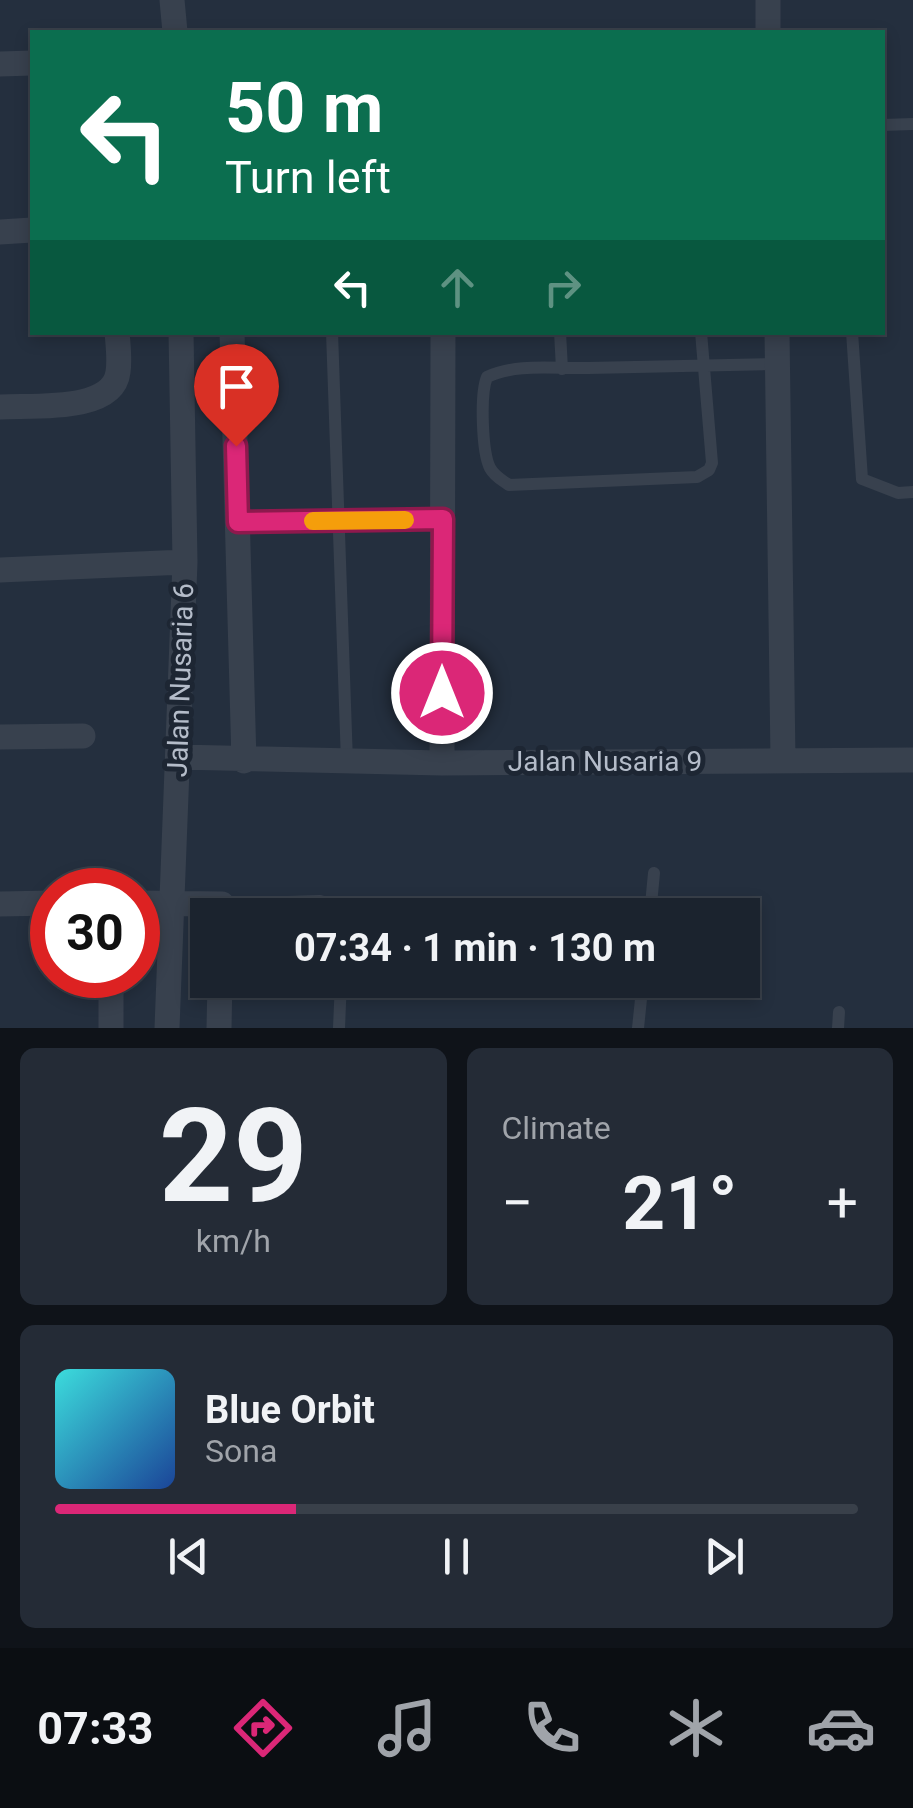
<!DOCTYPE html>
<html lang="en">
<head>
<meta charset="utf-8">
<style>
	:root { --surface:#1b232e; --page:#242b36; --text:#f1f3f6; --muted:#a0a4aa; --line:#39404a; --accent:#db2777 }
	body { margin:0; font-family:Roboto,sans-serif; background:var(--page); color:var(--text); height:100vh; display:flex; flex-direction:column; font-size:38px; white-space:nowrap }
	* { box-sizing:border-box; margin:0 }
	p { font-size:32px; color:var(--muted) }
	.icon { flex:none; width:55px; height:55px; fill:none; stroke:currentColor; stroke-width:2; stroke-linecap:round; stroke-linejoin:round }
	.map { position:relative; height:1028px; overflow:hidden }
	.sheet { display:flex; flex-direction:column; gap:20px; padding:20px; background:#0f1319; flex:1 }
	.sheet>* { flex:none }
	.guide { position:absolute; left:30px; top:30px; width:855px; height:305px; border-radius:0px; box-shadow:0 5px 15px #0003,0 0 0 2px var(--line); background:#0b6e4f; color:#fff; overflow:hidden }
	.speed { position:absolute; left:30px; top:868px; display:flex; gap:20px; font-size:50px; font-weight:700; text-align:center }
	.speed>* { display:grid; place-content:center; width:130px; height:130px; border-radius:50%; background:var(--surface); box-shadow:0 5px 15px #0003,0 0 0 2px var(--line); line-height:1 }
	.speed .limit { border:15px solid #d22; background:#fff; color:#111 }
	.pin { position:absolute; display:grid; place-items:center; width:85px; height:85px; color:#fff; margin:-102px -42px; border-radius:50% 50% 50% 0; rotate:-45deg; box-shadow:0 0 10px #0007 }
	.pin .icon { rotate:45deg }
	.me { position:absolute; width:110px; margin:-55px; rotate:0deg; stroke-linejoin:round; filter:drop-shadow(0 0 8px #0008) }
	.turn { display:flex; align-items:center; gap:35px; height:210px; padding:0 30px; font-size:45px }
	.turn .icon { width:130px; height:130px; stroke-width:2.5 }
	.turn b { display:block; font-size:70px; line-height:85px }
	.lanes { display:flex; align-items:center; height:95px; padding:0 30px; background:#0003; justify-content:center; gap:50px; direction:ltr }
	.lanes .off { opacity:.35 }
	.big { font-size:75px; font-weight:700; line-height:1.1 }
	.sheet .card { flex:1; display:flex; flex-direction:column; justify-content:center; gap:15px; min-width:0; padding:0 35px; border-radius:15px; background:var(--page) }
	.sheet .dial { align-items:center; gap:0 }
	.dial b { font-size:130px; line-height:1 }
	.song { display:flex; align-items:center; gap:30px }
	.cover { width:120px; height:120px; border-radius:15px; background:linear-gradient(135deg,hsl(180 70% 55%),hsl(220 70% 35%)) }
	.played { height:10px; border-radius:5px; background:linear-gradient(90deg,var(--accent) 30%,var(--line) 30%) }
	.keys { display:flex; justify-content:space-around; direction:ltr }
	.heat { display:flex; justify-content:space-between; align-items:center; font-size:55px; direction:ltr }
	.sheet .tiles { flex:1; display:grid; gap:20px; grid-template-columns:1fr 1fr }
	.card:last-child { grid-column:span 2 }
	.trip { position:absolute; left:190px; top:898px; width:570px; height:100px; border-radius:0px; background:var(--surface); box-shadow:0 5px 15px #0003,0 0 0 2px var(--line); font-weight:700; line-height:100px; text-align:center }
	.dock { display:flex; height:160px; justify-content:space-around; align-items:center; background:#0b0e12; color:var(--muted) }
	.dock .icon { width:70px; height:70px }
	.dock .current { color:var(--accent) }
	.dock b { font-size:45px; color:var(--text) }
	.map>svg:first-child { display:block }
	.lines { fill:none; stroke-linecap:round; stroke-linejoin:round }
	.service { stroke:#38414e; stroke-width:12 }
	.minor { stroke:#38414e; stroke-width:25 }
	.route-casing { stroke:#8e194d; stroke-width:25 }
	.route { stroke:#db2777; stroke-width:18 }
	.slow { stroke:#f59e0b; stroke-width:18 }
	.labels { text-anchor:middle; stroke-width:10; stroke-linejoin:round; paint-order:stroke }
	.street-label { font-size:28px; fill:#b4bcc9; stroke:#1d2633 }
</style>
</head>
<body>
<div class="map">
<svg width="913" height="1028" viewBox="0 0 913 1028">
	<rect width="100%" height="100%" fill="#242f3e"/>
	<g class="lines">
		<path class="service" d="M882 125 913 124
			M332 332 347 762
			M560 332 562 369
			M701 332 712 463 709 470 697 477 509 485C502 480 495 477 490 468 482 452 480 394 487 377 516 363 555 369 588 368 651 367 714 365 777 364
			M852 332 862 479 898 493 913 492
			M237 523 443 519
			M222 904 320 901 330 904 338 915
			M650 915 654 873
			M339 1028 341 980
			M638 1028 643 980
			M838 1028 839 1012"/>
		<path class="minor" d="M172 0 175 32
			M768 32V0
			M0 64 32 63
			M0 232 32 230
			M232 332 244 761
			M777 332 783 760
			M0 407C32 405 113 413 118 372 120 360 118 345 117 332
			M0 570 185 562
			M0 737 83 736
			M178 757 442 763 913 760
			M442 763 443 332
			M138 903 222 904V915
			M0 904 52 903
			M111 1028V975
			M167 1028 185 562 181 332
			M219 1028 220 980"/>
	</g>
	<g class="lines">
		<defs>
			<path id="route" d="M236 446 238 522 443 519 442 693"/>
		</defs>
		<use href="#route" class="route-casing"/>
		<use href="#route" class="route"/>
		<path class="slow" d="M313 521 405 520"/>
	</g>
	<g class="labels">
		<g class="street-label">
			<text transform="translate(180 680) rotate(-88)" y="10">Jalan Nusaria 6</text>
			<text x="605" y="771">Jalan Nusaria 9</text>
		</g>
	</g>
</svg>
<div class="speed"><div class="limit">30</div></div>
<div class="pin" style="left:236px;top:446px;background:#d93025"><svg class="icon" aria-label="arrive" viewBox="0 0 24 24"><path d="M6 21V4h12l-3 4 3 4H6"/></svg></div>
<svg class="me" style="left:442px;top:693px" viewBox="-20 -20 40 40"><circle r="17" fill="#db2777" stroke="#fff" stroke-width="3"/><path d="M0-11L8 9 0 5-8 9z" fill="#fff"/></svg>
<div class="trip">07:34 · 1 min · 130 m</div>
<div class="guide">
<div class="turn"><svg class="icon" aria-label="left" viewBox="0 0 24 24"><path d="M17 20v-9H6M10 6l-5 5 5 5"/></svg><div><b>50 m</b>Turn left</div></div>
<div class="lanes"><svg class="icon" aria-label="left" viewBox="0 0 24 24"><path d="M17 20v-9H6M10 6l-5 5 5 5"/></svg><svg class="icon off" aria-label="ahead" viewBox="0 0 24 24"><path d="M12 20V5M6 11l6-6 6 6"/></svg><svg class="icon off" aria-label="right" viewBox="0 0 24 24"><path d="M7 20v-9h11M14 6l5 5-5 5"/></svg></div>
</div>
</div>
<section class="sheet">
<div class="tiles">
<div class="card dial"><b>29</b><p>km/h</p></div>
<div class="card"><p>Climate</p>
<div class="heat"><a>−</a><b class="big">21°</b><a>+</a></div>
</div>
<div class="card">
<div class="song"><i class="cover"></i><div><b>Blue Orbit</b><p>Sona</p></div></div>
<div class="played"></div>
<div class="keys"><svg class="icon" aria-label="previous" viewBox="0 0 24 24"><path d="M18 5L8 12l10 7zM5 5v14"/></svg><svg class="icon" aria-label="pause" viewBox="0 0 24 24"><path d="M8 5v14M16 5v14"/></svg><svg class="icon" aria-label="next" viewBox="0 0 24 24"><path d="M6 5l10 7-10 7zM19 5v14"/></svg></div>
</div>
</div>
</section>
<nav class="dock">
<b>07:33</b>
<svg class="icon current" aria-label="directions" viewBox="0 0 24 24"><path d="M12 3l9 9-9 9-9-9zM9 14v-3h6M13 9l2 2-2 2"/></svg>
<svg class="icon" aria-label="music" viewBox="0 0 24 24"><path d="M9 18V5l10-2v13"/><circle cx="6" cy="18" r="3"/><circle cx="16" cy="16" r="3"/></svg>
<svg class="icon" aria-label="phone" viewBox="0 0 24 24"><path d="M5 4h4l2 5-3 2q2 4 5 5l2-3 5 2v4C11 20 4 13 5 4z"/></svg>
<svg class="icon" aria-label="climate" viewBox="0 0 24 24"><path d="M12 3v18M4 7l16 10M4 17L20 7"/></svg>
<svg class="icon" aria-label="car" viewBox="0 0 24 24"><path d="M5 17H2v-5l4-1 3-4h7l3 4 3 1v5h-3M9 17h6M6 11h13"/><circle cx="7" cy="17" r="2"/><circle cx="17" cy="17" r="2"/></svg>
</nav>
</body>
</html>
